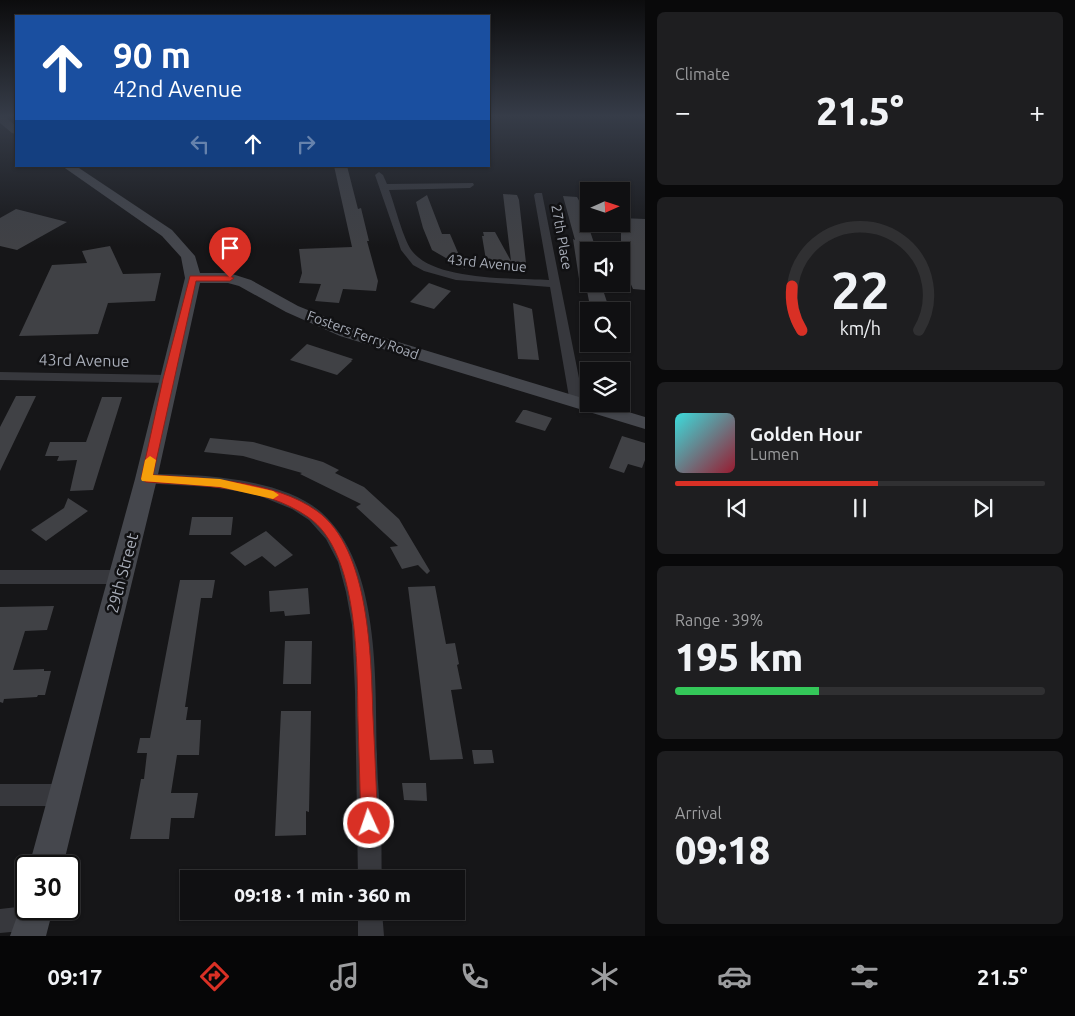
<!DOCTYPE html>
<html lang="en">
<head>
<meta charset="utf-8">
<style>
	:root { --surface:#101012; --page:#1e1e20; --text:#f1f3f6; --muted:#9c9d9f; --line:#303032; --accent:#d93025 }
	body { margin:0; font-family:Ubuntu,sans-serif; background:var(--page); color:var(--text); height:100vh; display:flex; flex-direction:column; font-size:19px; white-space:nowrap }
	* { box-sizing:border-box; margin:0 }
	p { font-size:16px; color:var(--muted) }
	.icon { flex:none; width:28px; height:28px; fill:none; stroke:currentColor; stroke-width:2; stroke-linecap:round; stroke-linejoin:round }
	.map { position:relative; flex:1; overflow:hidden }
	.details { display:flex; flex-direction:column; gap:12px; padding:12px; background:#09090a; width:430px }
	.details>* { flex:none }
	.top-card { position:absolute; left:15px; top:15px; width:475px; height:152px; border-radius:0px; box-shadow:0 1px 4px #0004,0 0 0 1px var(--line); background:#1a4fa0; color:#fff; overflow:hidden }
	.needle { width:32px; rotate:87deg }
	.tools { position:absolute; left:580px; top:182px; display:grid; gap:10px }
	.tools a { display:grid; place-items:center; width:50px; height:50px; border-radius:0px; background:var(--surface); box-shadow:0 1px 4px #0004,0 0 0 1px var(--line); font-size:25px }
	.speed { position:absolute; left:15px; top:855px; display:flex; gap:10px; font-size:25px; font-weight:700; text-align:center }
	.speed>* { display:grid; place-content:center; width:65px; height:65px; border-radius:50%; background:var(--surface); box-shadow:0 1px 4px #0004,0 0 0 1px var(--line); line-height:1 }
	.speed .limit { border:2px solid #111; border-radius:8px; background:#fff; color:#111 }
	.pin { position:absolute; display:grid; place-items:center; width:42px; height:42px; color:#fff; margin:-51px -21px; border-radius:50% 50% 50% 0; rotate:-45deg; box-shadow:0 0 5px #0007 }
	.pin .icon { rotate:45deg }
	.me { position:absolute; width:55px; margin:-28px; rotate:357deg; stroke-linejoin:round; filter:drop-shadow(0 0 4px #0008) }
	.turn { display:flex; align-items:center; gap:18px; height:105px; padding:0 15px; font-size:22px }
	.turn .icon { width:65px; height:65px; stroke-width:2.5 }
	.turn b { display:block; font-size:35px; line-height:42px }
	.lanes { display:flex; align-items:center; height:48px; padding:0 15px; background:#0003; justify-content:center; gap:25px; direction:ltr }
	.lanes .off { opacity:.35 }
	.big { font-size:38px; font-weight:800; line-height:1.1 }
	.details .tile { flex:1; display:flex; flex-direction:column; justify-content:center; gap:8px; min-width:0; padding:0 18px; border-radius:8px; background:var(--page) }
	.details .dial { align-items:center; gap:0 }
	.dial svg { height:130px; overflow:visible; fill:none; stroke:var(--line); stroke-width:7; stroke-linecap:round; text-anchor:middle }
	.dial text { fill:var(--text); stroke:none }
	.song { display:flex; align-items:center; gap:15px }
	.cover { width:60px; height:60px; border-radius:8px; background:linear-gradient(135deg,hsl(180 70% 55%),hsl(350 70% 35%)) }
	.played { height:5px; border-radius:2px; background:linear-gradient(90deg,var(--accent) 55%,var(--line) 55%) }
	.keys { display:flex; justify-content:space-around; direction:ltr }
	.heat { display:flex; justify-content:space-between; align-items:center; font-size:28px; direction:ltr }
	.charge { height:8px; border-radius:4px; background:linear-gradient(90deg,#34c759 39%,var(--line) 0) }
	.trip { position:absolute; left:180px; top:870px; width:285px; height:50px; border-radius:0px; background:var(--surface); box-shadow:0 1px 4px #0004,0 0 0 1px var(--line); font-weight:800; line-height:50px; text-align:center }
	.dock { display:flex; height:80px; justify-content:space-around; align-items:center; background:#060607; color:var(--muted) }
	.dock .icon { width:35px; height:35px }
	.dock .current { color:var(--accent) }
	.dock b { font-size:22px; color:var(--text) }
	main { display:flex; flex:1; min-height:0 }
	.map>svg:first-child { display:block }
	.building { fill:#404145 }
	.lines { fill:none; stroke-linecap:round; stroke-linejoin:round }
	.street { fill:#37383d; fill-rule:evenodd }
	.secondary { fill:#45474d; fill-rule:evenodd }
	.route { fill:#d93025; stroke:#8d1f18 }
	.slow { fill:#f59e0b }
	.labels { text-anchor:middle; stroke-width:5; stroke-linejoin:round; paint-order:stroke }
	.far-street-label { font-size:14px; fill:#a8adb8; stroke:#111113 }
	.street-label { font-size:16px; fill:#a8adb8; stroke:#111113 }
</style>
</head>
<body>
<main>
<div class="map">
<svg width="645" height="936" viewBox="0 0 645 936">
	<rect width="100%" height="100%" fill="#161618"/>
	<path class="building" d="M334 166H347L358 209 361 208 369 241H367L378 281 376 291 343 289 339 303 315 301 321 284 299 283 302 273 299 249 352 247Z
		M503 194 517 195 519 200 526 263 486 260 482 236H484L483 232H495L511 261Z
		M427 195 442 234H450L465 269 432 250 423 228 416 202Z
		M563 196 577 197 581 204 595 246H589V284H601L610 311H591L587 291 581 292 573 239 575 240Z
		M16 209 67 222 17 250 0 246V218Z
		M621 218 645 219V290L633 289 621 262Z
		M110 246 123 274 161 273 155 301 108 303 98 334 19 336 52 265 87 263 82 251Z
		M429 283 451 291 434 309 410 302Z
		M513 303 532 309 539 360 518 359Z
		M307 344 353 359 351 361H352L337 375 290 360Z
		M16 396H36L0 471V427Z
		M102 397H122L93 490 70 491 77 460 57 461 59 456H45L50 442H86Z
		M523 410H526L552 418 545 431 515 422Z
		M622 436 645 443V460L642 468 628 464 624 473 609 468Z
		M210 438 253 442 323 462 339 470 335 473 364 487 399 519 430 571 427 574 418 565 402 569 390 547 398 546 356 507 361 504 300 474 302 473 243 456 204 452Z
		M68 498 88 511 46 541 31 530 64 508Z
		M192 517H233L231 535H189Z
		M266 531 293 555 275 567 262 556 245 566 230 553Z
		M180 580H215L212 598H201L185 707H188L186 720H201L199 755H177L171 793H198L194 818H171L169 839H130L141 779H144L147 753H137L140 738H150Z
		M435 586 446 644 455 643 459 664 457 665 462 689 451 690 463 759 430 760 408 587Z
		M308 588 310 614 285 616 284 611 270 612 269 591Z
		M54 606 47 630 25 631 13 670 44 669V671H51L45 695H38L37 697 4 699 3 703 0 702V607Z
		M285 641H312L311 684H283Z
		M281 711H311L309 812 306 811V835L275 836Z
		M472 750H492L494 763 474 764Z
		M402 783H426L427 801 404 800Z"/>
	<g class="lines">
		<path class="street" d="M379 172 383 175 387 184 473 183 474 185 470 188 389 190C395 205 403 239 412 251 435 281 513 278 549 280L534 195 536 193H542L584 403 582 406H572L570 403 550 287 456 280 424 271 413 265 401 250 375 175Z
			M0 372 168 375 175 379 168 383 0 380Z
			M146 474C197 474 280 477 321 512 381 565 375 681 377 754 377 779 380 804 381 829 382 846 381 862 382 879H358L355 692 352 625 346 592 338 562 326 539 309 520 292 509 255 494 211 487 141 483 138 479 141 475Z
			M0 570H121L127 572 130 577 127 582 121 584H0Z
			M0 784H64L72 787 75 795 72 803 64 806H0Z
			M26 906V909H42L45 918 42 927 33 930 0 933V909Z
			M358 911H382L384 936H358Z"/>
		<path class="secondary" d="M0 116H4L16 126V134L12 133 0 123Z
			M62 166H76L172 230 195 256 200 273H229L251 280 298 306 352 328 589 400V404H602L645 417V429L340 336 286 312 239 286 228 283H200L157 479 63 866H29L135 479 185 278 181 257 162 236Z
			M26 896V909H53L46 936H10L24 897Z"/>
	</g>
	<linearGradient id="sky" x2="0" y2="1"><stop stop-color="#0c0c0d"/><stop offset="0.47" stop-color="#363c48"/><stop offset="1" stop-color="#363c48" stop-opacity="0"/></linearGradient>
	<rect width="645" height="247" fill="url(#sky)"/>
	<path class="route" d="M190 276H230L234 278 230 281H196L153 475C204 478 274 480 317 511 370 549 371 658 373 717 375 753 376 788 378 823L375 829 369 832 363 829 361 823C360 789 359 755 358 721 357 664 359 552 308 517 262 485 200 486 146 482L141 479 163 379Z"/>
	<path class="slow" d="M150 456 156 460 153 475 220 479 273 491 279 495 273 499 220 487 142 481 141 479 145 460Z"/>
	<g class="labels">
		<g class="far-street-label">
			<text transform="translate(562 237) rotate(80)" y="5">27th Place</text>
			<text transform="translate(487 263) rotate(6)" y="5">43rd Avenue</text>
			<text transform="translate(363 335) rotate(20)" y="5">Fosters Ferry Road</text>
		</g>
		<g class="street-label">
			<text transform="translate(84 360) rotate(1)" y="6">43rd Avenue</text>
			<text transform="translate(122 573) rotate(-75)" y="6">29th Street</text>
		</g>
	</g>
</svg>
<div class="tools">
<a><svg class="needle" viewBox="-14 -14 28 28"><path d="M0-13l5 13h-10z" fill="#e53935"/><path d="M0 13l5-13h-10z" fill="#9c9d9f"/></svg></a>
<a><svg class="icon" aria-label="sound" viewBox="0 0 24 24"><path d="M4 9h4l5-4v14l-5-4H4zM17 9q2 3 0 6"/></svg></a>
<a><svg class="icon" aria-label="search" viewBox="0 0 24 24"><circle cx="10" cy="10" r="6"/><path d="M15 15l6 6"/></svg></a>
<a><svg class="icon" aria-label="layers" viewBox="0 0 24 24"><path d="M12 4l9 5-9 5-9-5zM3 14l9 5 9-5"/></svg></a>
</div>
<div class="speed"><div class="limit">30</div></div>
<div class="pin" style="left:230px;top:278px;background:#d93025"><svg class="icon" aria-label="arrive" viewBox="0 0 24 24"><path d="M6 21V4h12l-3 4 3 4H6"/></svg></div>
<svg class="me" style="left:369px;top:823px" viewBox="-20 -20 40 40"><circle r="17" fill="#d93025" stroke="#fff" stroke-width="3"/><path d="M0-11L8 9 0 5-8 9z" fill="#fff"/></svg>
<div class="trip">09:18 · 1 min · 360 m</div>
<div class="top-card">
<div class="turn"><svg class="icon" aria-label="ahead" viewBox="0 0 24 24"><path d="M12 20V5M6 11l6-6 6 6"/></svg><div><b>90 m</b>42nd Avenue</div></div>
<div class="lanes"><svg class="icon off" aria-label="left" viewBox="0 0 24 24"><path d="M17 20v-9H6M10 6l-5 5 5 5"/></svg><svg class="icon" aria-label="ahead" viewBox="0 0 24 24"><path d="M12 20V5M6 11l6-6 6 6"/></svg><svg class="icon off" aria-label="right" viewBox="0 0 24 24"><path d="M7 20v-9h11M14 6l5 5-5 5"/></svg></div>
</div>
</div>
<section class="details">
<div class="tile"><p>Climate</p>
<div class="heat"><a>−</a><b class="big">21.5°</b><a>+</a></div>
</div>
<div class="tile dial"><svg viewBox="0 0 100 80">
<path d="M14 69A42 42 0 1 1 86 69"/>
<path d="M14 69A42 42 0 0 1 8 42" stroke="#d93025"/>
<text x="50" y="56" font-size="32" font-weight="700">22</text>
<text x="50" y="72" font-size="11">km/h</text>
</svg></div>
<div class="tile">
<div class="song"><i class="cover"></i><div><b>Golden Hour</b><p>Lumen</p></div></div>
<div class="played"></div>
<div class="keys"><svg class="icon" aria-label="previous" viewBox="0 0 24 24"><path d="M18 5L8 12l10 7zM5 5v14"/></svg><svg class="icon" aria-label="pause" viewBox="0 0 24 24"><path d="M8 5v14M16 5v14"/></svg><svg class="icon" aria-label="next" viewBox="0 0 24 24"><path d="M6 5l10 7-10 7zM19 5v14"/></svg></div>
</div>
<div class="tile"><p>Range · 39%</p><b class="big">195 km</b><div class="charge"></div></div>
<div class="tile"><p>Arrival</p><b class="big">09:18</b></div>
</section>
</main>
<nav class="dock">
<b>09:17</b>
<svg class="icon current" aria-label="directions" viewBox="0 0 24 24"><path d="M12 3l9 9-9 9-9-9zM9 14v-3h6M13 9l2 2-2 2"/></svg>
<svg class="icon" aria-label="music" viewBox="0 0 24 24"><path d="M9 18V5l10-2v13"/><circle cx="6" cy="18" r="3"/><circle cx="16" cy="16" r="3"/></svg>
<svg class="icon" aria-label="phone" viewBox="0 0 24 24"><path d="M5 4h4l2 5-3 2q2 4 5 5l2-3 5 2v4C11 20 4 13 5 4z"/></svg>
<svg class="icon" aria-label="climate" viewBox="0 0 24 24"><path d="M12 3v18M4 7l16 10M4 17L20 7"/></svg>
<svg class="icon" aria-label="car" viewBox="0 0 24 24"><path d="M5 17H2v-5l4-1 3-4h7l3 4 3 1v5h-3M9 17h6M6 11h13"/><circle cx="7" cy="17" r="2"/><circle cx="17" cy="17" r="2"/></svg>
<svg class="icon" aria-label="filters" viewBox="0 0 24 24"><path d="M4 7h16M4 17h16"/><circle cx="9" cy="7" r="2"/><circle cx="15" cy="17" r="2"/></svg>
<b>21.5°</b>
</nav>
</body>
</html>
